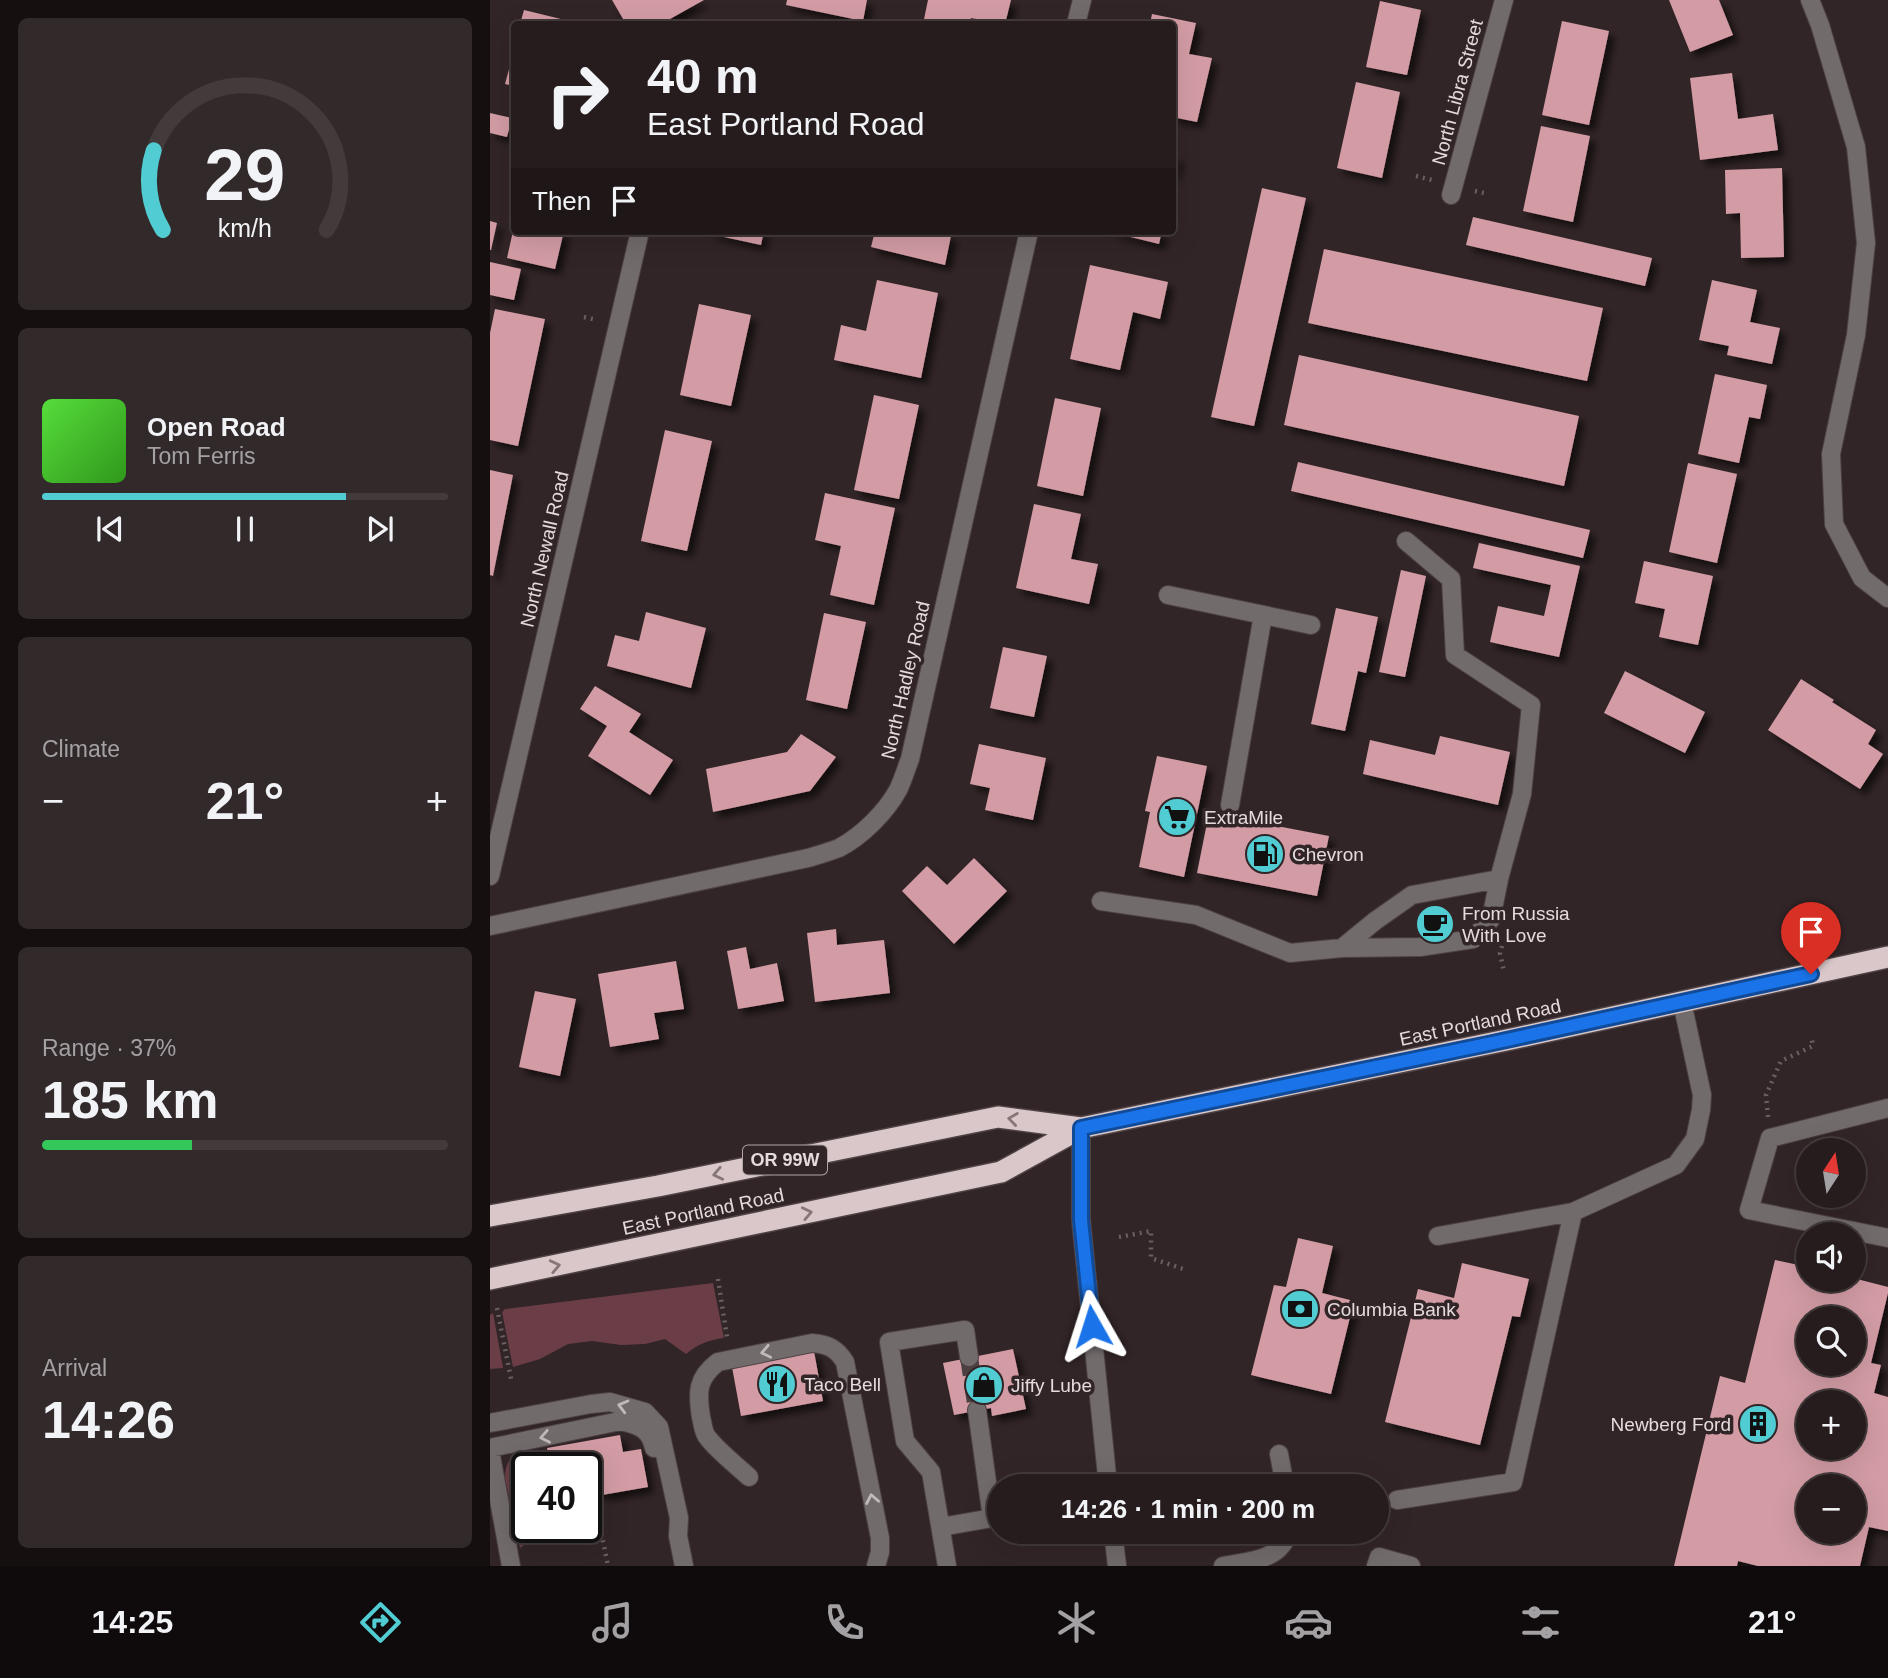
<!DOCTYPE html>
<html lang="en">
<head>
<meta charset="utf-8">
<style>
	:root { --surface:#261c1d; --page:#32292a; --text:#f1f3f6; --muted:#a4a1a4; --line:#423a3b; --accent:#51ccd3 }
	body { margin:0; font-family:Helvetica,sans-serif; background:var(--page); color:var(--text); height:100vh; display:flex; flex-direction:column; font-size:26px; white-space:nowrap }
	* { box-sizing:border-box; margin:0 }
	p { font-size:23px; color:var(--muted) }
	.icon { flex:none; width:38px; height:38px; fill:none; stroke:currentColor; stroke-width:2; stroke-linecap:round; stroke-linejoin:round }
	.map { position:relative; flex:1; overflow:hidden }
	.panel { display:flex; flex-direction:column; gap:18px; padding:18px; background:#150f10; width:490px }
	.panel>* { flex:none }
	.banner { position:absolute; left:21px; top:21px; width:665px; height:214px; border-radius:7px; box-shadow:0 7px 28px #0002,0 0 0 2px var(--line); background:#261c1d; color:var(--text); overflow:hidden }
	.needle { width:46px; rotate:12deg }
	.controls { position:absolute; left:1306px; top:1138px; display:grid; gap:14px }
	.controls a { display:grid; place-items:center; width:70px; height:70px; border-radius:50%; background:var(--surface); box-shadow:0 7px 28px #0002,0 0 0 2px var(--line); font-size:35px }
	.speed { position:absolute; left:21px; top:1452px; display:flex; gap:14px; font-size:35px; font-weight:700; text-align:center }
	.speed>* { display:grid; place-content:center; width:91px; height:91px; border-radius:50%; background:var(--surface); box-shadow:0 7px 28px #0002,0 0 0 2px var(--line); line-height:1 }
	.speed .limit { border:4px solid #111; border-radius:10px; background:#fff; color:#111 }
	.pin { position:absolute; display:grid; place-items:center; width:60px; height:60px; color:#fff; margin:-72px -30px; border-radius:50% 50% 50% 0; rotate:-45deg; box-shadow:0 0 7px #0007 }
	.pin .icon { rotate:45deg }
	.me { position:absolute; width:77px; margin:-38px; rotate:354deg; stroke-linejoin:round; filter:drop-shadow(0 0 5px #0008) }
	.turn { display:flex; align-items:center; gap:24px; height:147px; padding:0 21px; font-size:32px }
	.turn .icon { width:91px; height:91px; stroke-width:2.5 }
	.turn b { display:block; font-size:49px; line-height:60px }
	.then { display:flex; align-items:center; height:66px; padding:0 21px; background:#0003; gap:14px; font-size:26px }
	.big { font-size:52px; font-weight:700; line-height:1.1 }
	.panel .widget { flex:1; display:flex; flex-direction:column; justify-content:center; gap:10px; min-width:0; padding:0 24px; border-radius:10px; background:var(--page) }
	.panel .dial { align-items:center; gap:0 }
	.dial svg { height:182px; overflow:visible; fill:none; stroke:var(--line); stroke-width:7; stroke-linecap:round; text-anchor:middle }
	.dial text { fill:var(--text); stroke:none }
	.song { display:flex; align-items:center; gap:21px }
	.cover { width:84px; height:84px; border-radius:10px; background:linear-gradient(135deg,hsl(110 70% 55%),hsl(110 70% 35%)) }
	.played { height:7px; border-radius:4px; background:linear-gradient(90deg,var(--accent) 75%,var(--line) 75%) }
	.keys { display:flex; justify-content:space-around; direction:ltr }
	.heat { display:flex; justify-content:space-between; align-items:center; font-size:38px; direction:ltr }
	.charge { height:10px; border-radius:5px; background:linear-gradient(90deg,#34c759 37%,var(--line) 0) }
	.trip { position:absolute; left:497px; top:1474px; width:402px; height:70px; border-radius:35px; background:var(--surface); box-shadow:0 7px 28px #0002,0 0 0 2px var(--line); font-weight:700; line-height:70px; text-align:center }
	.tab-bar { display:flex; height:112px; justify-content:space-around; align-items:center; background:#0f0b0c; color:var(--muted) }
	.tab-bar .icon { width:49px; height:49px }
	.tab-bar .active { color:var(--accent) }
	.tab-bar b { font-size:32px; color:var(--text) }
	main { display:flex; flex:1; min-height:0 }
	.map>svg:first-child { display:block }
	.green { fill:#6b3e47 }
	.building { fill:#d39ca5; fill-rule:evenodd; filter:url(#shadow) }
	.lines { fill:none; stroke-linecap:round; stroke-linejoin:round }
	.minor-tunnel { stroke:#4d4042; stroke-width:18; stroke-dasharray:18 9; stroke-linecap:butt }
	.minor-casing { stroke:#4e4244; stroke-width:20 }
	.highway-casing { stroke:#4e4244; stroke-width:24 }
	.path { stroke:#6a5f61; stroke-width:4.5; stroke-dasharray:2 5; stroke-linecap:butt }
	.minor { stroke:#726b6c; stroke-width:18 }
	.highway { stroke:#d9c7c9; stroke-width:21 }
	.oneway { stroke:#867678 }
	.oneway2 { stroke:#c2b9bb }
	.route-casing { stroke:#114b97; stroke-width:18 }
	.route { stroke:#1a73e8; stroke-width:12 }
	.labels { text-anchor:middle; stroke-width:7; stroke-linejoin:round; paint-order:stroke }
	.shield { fill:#322527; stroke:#afa4a6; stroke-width:2 }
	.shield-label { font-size:18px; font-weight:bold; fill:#e4dbdd }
	.street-label { font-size:19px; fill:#e4dbdd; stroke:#322527 }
	.poi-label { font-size:19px; fill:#e4dbdd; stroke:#322527; text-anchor:start }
</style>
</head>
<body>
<main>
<section class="panel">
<div class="widget dial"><svg viewBox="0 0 100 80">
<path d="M14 69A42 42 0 1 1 86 69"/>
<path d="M14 69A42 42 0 0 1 10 34" stroke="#51ccd3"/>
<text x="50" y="56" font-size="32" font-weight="700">29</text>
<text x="50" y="72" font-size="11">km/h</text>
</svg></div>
<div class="widget">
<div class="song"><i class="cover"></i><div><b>Open Road</b><p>Tom Ferris</p></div></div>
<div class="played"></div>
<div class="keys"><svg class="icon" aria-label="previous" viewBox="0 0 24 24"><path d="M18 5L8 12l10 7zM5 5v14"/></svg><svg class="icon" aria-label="pause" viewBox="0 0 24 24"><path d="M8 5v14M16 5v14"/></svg><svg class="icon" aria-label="next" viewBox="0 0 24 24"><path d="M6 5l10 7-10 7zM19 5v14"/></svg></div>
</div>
<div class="widget"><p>Climate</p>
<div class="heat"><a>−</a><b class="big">21°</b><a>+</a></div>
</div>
<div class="widget"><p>Range · 37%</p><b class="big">185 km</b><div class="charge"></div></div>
<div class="widget"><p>Arrival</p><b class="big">14:26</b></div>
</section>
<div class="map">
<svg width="1398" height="1566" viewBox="0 0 1398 1566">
	<defs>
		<filter id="shadow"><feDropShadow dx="6" dy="6" stdDeviation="3.5" flood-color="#0009"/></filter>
	</defs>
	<rect width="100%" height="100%" fill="#322527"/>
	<path class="green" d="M223 1283 234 1338C219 1340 208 1344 196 1354L175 1339 155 1344 131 1345 102 1341 78 1344 50 1359 23 1367 12 1312 15 1309Z
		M3 1313 13 1368 0 1369V1315Z
		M25 1452 27 1464 31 1463 37 1488V1514L28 1516 34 1545 30 1548 15 1478C15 1467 18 1460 25 1452Z"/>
	<path class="building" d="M122 0H214L171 24H136Z
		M297 0H377L373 21 296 5Z
		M438 0H521L515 24 481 18 480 24H433Z
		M1179 0H1229L1243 35 1200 52Z
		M890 1 931 10 917 75 876 67Z
		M34 10 75 20 74 24H30Z
		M662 14 706 23 699 54 722 58 707 122 682 117V24H660Z
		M1072 21 1119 31 1099 125 1052 115Z
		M24 51V86L15 84Z
		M1242 73 1248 119 1283 114 1288 150 1210 160 1200 78Z
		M866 82 910 92 892 178 847 168Z
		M0 113 22 118 17 137 0 133Z
		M1051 126 1100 136 1083 222 1033 211Z
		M682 155 688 157 684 177H682Z
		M1292 168 1294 257 1251 258 1250 213 1236 214 1235 170Z
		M772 188 816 198 764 426 721 417Z
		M983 217 1162 258 1155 286 976 245Z
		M0 221 7 223 1 250H0Z
		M23 231H74L65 269 17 258Z
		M221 231H274L271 245 220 234Z
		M385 231H442L461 236 455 265 381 247Z
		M616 231H672L669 244Z
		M834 249 1113 308 1097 381 818 323Z
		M0 262 31 269 24 300 0 295Z
		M600 265 678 282 670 319 643 312 630 370 580 359Z
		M387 280 448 293 431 378 344 360 351 325 376 331Z
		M1222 280 1267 290 1260 322 1290 328 1282 364 1237 355 1239 346 1209 340Z
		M209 304 261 315 241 406 190 395Z
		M5 309 55 319 28 446 0 440V333Z
		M809 355 1089 416 1074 486 794 425Z
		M1225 374 1277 385 1270 419 1259 417 1249 463 1208 454Z
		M384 395 429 405 409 499 364 490Z
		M565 398 611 408 593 496 547 486Z
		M175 430 222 441 197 551 151 541Z
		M808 462 1100 530 1093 558 801 491Z
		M1198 463 1247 474 1227 563 1179 552Z
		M0 470 23 475 3 576 0 575Z
		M335 493 405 508 384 605 340 595 351 546 325 540Z
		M544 504 591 514 581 559 608 564 599 604 526 588Z
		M989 543 1090 566 1069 657 1000 642 1008 606 1054 616 1061 585 983 568Z
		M1154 561 1223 576 1208 645 1169 637 1175 609 1145 603Z
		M911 570 936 576 915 677 889 672Z
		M846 608 888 617 876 673 868 671 855 731 821 724Z
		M156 612 216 628 201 688 117 666 125 635 149 641Z
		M334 613 376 622 357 709 316 700Z
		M513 647 557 656 544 717 500 708Z
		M1135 671 1215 712 1195 753 1114 713Z
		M1311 679 1344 700 1342 702 1386 730 1378 744 1393 754 1370 789 1278 730Z
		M105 686 151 714 139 732 183 760 160 795 98 756 117 726 90 709Z
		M311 734 346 757 320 791 223 812 216 769 297 752Z
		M950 736 1020 752 1008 805 873 774 880 740 945 755Z
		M489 744 556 758 543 820 495 810 500 788 480 784Z
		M667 756 717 766 694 877 649 867 660 812 655 811Z
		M719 813 839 836 827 896 707 873Z
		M484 858 517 891 464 944 412 891 437 866 457 885Z
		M346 929 347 945 394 940 400 993 325 1002 317 933Z
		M256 947 260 969 287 963 294 1001 248 1009 237 951Z
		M186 961 194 1009 164 1013 169 1039 120 1047 108 974Z
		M45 991 86 999 70 1076 29 1067Z
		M808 1238 843 1246 832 1293 864 1301 841 1394 761 1375 784 1285 796 1287Z
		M1285 1260 1318 1267V1279L1363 1278 1398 1287V1293L1381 1363 1391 1365 1384 1393 1398 1397V1531L1379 1527 1370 1566H1268L1248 1561 1247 1566H1184L1230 1376 1255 1383ZM1318 1318H1363V1363H1318ZM1318 1402H1363V1447H1318ZM1318 1486H1363V1531H1318Z
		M972 1263 1039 1279 1030 1317 1022 1316 990 1445 895 1422 928 1289 964 1298Z
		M523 1349 536 1409 502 1416 501 1408 464 1415 453 1363Z
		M324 1351 333 1401 251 1416 242 1367Z
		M130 1435 133 1452 151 1449 158 1487 112 1495 111 1491 96 1494V1468H36L35 1462 59 1458 57 1448Z"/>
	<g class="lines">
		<path class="minor-tunnel" d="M479 1357 487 1410"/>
		<defs>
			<path id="minor" d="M1320 0 1330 25 1366 147 1376 243 1366 335 1341 454 1344 524 1372 578 1398 598
				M586 24 592 0
				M961 195 1014 0
				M678 595 821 625
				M740 805 773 615
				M0 876 150 231
				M611 901 706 915 800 953 852 948 885 921 922 895 1009 879 1032 794 1041 705 965 655 961 579 916 541
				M0 926 318 858C328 855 339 852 349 848 372 836 396 812 408 790 413 780 416 769 420 759L539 231
				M852 948 930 947 983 939 1001 919 1009 879
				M1398 1108 1280 1138 1259 1210 1398 1238
				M591 1128V1220L618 1486
				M948 1236 1083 1212
				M0 1423 101 1404 120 1402 155 1412 169 1427 189 1518 188 1536 194 1566
				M0 1448 130 1421C149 1425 160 1429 164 1448
				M0 1450 21 1566
				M789 1454 795 1486
				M259 1477C245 1464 229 1452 218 1438 213 1433 213 1424 211 1417 207 1392 207 1378 228 1362L322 1343C338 1344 347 1349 355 1362L390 1538V1552L386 1566
				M907 1500 1023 1482 1083 1212 1186 1165 1205 1139 1211 1110 1212 1095 1192 1002
				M451 1527 502 1518 487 1410
				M623 1531 627 1566
				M457 1566 441 1472 415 1441 399 1342 475 1330 479 1357
				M733 1566C758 1561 792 1561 798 1531
				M886 1566 889 1557 921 1566"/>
			<path id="highway" d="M0 1216 168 1186 508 1117 591 1128
				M0 1279 511 1172 591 1128 1026 1038 1398 957"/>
		</defs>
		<use href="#minor" class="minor-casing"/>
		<use href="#highway" class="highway-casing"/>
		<path class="path" d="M926 176 942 180
			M985 191 998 194
			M94 317 107 320
			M1012 946 1010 953 1014 972
			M1278 1117 1276 1095 1291 1061 1323 1046 1322 1040
			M629 1237 661 1231V1258L696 1270
			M228 1279 237 1337
			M7 1308 21 1379
			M106 1506 118 1566"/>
		<use href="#minor" class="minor"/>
		<use href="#highway" class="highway"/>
	</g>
	<defs><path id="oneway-chevron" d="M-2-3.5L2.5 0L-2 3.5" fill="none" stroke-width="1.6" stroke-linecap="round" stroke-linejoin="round" transform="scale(1.75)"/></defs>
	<g class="oneway">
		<use href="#oneway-chevron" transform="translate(523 1119) rotate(-172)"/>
		<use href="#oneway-chevron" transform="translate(228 1174) rotate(168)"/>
		<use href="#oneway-chevron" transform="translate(317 1213) rotate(-12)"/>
		<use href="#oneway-chevron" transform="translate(65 1266) rotate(-12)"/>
	</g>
	<g class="oneway2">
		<use href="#oneway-chevron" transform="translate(276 1352) rotate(168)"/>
		<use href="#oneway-chevron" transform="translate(133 1406) rotate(-165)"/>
		<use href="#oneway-chevron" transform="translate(55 1437) rotate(169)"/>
		<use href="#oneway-chevron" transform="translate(382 1499) rotate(-101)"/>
	</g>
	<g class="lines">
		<defs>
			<path id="route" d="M602 1326 591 1220V1128L998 1044 1321 974"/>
		</defs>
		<use href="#route" class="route-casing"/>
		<use href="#route" class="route"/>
	</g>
	<defs>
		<symbol id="supermarket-disc" viewBox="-11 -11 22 22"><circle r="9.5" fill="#51ccd3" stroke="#322527"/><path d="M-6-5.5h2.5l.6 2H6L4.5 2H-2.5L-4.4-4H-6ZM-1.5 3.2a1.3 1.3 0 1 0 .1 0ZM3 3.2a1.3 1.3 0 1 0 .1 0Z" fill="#111"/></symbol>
		<symbol id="fuel-disc" viewBox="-11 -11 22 22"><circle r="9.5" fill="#51ccd3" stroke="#322527"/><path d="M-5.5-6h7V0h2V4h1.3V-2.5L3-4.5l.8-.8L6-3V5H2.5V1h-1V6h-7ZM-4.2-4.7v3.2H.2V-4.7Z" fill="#111"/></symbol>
		<symbol id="cafe-disc" viewBox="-11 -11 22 22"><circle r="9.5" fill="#51ccd3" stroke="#322527"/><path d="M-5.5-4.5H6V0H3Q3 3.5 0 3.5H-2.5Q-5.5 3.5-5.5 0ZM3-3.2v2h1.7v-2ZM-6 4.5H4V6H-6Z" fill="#111"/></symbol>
		<symbol id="bank-disc" viewBox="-11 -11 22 22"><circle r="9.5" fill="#51ccd3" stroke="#322527"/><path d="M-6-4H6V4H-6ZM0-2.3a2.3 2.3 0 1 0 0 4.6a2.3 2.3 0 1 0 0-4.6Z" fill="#111"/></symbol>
		<symbol id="restaurant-disc" viewBox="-11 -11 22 22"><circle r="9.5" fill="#51ccd3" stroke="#322527"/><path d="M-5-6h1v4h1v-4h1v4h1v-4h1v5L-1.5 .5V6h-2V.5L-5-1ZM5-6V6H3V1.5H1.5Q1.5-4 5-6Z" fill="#111"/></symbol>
		<symbol id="shop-disc" viewBox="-11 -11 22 22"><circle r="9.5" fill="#51ccd3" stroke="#322527"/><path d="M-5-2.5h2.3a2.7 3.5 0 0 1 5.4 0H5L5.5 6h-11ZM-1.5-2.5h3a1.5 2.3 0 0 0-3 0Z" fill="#111"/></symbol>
		<symbol id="building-disc" viewBox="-11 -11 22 22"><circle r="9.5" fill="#51ccd3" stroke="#322527"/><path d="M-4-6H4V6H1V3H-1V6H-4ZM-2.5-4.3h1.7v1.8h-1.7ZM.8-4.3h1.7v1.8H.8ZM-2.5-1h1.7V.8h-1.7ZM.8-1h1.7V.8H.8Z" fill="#111"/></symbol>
	</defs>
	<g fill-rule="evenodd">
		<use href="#supermarket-disc" x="665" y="795" width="44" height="44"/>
		<use href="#fuel-disc" x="753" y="832" width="44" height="44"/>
		<use href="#cafe-disc" x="923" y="902" width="44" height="44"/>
		<use href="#bank-disc" x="788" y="1287" width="44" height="44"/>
		<use href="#restaurant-disc" x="265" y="1362" width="44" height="44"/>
		<use href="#shop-disc" x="472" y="1363" width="44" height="44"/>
		<use href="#building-disc" x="1246" y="1402" width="44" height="44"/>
	</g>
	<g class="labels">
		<rect class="shield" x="253" y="1145.5" width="84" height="29" rx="5"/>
		<g class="shield-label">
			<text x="295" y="1166">OR 99W</text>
		</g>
		<g class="street-label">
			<text transform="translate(967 92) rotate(-75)" y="7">North Libra Street</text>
			<text transform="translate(54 549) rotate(-77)" y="7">North Newall Road</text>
			<text transform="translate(415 680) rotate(-77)" y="7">North Hadley Road</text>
			<text transform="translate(990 1022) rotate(-12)" y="7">East Portland Road</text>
			<text transform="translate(213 1211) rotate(-12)" y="7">East Portland Road</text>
		</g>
		<g class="poi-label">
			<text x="714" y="824">ExtraMile</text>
			<text x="802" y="861">Chevron</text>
			<text x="972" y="920">From Russia<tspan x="972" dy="22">With Love</tspan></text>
			<text x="837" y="1316">Columbia Bank</text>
			<text x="314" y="1391">Taco Bell</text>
			<text x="521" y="1392">Jiffy Lube</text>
			<text x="1241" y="1431" text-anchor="end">Newberg Ford</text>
		</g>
	</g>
</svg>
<div class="controls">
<a><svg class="needle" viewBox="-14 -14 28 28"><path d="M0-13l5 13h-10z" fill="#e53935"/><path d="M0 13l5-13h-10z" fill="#a4a1a4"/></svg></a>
<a><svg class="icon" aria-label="sound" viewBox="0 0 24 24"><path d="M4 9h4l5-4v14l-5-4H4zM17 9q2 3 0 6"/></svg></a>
<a><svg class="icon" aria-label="search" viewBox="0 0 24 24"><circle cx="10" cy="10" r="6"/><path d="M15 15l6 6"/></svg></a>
<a>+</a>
<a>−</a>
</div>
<div class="speed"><div class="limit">40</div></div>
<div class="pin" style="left:1321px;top:974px;background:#d93025"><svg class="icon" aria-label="arrive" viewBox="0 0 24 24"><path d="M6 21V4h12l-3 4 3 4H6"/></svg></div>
<svg class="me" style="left:602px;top:1326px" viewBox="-20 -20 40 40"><path d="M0-17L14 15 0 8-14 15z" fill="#1a73e8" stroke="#fff" stroke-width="4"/></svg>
<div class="trip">14:26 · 1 min · 200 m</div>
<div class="banner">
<div class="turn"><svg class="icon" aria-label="right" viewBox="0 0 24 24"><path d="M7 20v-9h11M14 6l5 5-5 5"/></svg><div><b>40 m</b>East Portland Road</div></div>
<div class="then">Then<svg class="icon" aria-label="arrive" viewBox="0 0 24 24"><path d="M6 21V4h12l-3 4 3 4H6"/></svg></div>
</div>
</div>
</main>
<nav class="tab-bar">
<b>14:25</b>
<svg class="icon active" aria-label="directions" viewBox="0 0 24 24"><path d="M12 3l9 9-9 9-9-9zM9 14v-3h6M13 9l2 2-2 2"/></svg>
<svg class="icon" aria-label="music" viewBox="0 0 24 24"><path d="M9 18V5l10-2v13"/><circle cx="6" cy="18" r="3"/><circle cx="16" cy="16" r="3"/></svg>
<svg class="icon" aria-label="phone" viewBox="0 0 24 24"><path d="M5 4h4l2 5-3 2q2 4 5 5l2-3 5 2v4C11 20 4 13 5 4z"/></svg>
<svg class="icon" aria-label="climate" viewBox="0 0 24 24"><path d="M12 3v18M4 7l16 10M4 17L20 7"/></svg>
<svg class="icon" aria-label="car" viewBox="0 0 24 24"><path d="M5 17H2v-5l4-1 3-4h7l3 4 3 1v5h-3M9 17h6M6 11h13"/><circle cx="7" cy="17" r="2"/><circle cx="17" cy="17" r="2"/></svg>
<svg class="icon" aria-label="filters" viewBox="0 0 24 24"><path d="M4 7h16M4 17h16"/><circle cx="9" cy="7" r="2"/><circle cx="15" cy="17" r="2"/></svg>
<b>21°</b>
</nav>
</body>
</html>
